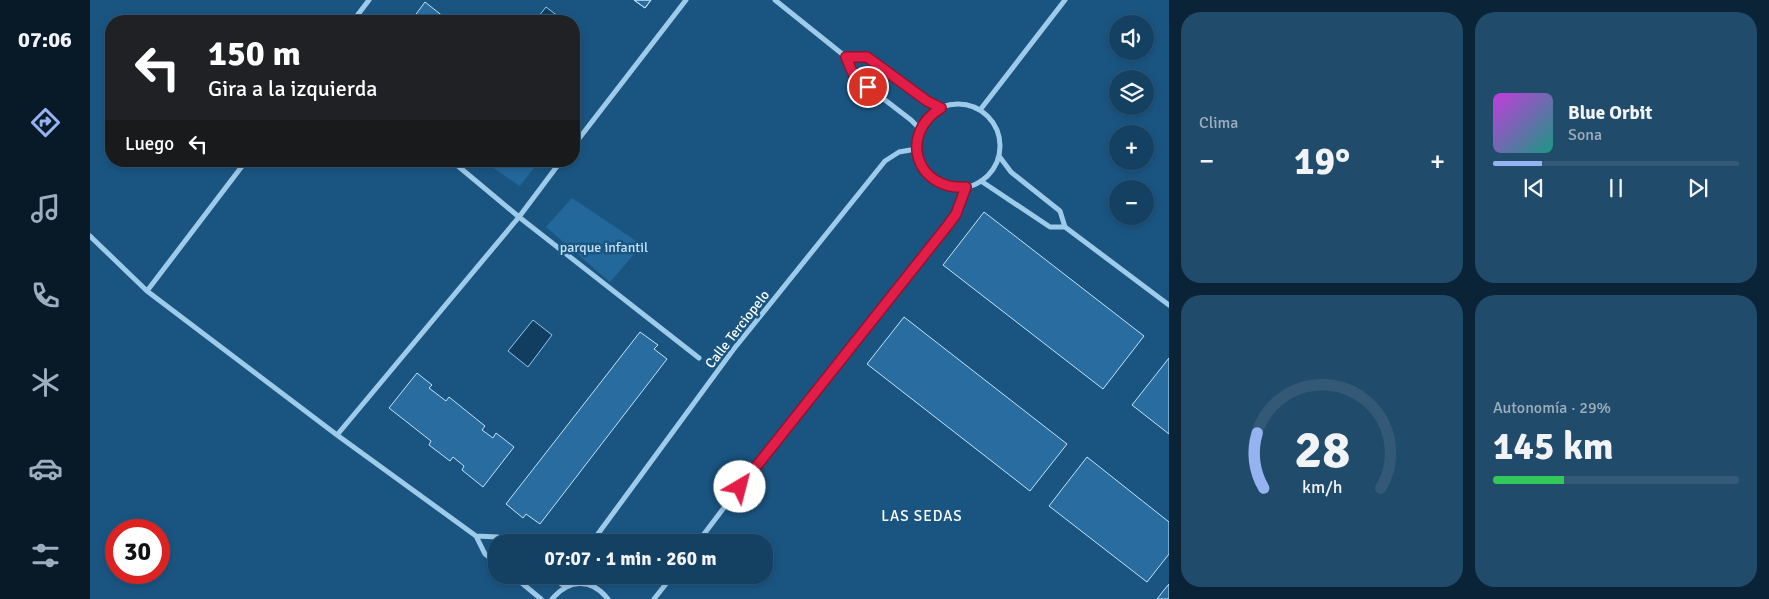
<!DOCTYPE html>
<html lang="es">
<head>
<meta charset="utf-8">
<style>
	:root { --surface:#144062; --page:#214b6b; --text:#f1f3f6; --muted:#9dafbe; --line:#335977; --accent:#95b2f1 }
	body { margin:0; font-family:Signika,sans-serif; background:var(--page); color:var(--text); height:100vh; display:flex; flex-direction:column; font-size:19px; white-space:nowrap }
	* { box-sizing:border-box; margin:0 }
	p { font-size:16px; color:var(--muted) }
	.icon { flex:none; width:28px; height:28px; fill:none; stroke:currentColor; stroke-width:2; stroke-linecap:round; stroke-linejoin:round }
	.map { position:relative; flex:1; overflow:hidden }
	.drawer { display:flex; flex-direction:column; gap:12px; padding:12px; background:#0b2336; width:600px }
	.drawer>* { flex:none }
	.top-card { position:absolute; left:15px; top:15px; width:475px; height:152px; border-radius:20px; box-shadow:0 2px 8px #0003,0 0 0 1px var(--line); background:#202124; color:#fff; overflow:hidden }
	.tools { position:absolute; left:1019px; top:15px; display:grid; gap:10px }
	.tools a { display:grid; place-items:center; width:45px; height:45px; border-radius:50%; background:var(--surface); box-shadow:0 2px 8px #0003,0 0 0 1px var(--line); font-size:25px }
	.speed { position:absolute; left:15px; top:519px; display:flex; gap:10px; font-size:25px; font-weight:700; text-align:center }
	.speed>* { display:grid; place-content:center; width:65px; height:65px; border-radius:50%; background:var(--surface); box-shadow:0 2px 8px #0003,0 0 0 1px var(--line); line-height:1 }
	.speed .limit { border:8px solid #d22; background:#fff; color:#111 }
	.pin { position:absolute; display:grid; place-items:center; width:42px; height:42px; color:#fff; margin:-21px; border:2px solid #fff; border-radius:50%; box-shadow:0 1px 5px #0007 }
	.me { position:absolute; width:55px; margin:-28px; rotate:37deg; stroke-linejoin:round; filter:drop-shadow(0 0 4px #0008) }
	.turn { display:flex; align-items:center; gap:18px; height:105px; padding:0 20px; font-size:22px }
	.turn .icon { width:65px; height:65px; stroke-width:2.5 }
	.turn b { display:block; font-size:35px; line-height:42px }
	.then { display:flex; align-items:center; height:48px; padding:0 20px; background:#0003; gap:10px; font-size:19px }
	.big { font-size:38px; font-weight:700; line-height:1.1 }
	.drawer .widget { flex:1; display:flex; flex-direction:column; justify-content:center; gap:8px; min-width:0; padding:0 18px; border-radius:20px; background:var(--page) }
	.drawer .dial { align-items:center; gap:0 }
	.dial svg { height:130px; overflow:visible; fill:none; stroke:var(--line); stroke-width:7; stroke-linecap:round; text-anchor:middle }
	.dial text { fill:var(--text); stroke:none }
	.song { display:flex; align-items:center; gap:15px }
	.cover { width:60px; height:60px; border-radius:8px; background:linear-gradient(135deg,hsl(290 70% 55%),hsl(170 70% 35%)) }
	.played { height:5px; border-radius:2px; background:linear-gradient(90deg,var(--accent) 20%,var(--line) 20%) }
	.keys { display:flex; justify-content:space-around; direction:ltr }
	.heat { display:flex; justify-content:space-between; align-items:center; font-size:28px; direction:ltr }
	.charge { height:8px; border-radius:4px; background:linear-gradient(90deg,#34c759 29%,var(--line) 0) }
	.drawer .tiles { flex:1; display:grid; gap:12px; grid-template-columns:repeat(2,1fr) }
	.trip { position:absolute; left:398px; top:534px; width:285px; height:50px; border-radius:20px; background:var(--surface); box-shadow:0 2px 8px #0003,0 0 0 1px var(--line); font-weight:700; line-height:50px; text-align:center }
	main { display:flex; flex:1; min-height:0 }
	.tabs { display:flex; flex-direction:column; width:90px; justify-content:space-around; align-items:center; background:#081a27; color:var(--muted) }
	.tabs .icon { width:35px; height:35px }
	.tabs .selected { color:var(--accent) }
	.tabs b { font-size:22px; color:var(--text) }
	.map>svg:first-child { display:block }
	.green { fill:#23689b }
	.water { fill:#113d60; stroke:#92c7ed }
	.building { fill:#296da0; stroke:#c3e2f8 }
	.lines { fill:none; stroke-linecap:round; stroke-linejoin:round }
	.street { stroke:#9fcbeb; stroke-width:5 }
	.route-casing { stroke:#92132f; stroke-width:12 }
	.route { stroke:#e11d48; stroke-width:9 }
	.labels { text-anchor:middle; stroke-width:5; stroke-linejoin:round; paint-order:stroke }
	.park-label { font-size:14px; fill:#c3e2f8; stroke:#1a5582 }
	.street-label { font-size:14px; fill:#fff; stroke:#1a5582 }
	.neighbourhood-label { font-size:15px; letter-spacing:1px; fill:#fff; stroke:#1a5582 }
</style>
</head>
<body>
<main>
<nav class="tabs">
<b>07:06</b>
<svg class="icon selected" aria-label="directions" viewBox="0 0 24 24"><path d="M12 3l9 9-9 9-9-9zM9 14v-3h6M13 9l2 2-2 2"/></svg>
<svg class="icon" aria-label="music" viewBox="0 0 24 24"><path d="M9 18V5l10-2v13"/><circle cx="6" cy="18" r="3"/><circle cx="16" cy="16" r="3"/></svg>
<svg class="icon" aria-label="phone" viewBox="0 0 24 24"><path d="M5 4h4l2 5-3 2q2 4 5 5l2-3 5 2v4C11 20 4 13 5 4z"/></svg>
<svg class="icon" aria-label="climate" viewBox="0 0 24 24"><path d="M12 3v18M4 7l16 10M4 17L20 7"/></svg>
<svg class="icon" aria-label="car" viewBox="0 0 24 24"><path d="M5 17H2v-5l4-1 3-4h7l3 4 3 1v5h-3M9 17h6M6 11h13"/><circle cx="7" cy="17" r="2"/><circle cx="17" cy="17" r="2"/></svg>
<svg class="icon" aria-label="filters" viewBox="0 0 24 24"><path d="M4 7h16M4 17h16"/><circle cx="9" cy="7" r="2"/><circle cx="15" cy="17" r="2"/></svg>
</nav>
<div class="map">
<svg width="1079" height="599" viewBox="0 0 1079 599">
	<rect width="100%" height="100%" fill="#1a5582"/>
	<path class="green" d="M393 161H441L446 165 430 186Z
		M482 198 552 245 520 282 456 227Z"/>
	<path class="water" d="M456 7 473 20 472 21H445Z
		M443 320 462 335 438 367 418 351Z"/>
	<path class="building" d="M544 0H561L555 8Z
		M544 0H561L555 8Z
		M335 2 359 21H321Z
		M894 212 1054 336 1013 389 853 265Z
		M814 317 977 444 940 491 777 364Z
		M550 332 568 345 564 349 577 359 450 524 436 514 433 518 416 504Z
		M1079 358V434L1042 405Z
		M327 373 342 385 339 388 356 401 359 397 395 426 392 430 403 438 406 433 424 447 393 487 372 470 374 466 363 457 360 461 339 445 341 441 299 408Z
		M997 457 1079 522V554L1057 582 959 506Z
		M1079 584V599H1067L1074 590Z"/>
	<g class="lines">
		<path class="street" d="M685 0 756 57
			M263 21 279 0
			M826 146a42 42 0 1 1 84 0a42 42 0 1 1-84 0Z
			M890 110 975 0
			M830 129 821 120 764 76 756 57H777L837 101 851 108
			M484 145 596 0
			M909 156 921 172 970 211 975 227 1079 305
			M362 161 429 217 609 358
			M891 181 960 227H975
			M0 236 57 291 247 435 386 536 395 554 406 562
			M57 291 156 161
			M247 435 429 217 471 161
			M386 536 408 537 416 542
			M502 542 643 350 795 161 809 152 826 149
			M608 542 670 460 850 236 866 214 876 187
			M422 575 451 599
			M458 575 476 587
			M462 599C479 579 501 578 518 599
			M564 599 583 575"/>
	</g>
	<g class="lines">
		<defs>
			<path id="route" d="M650 487 858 225 866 214 876 187C826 191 808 134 851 108L837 101 777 57H756L764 76 778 87"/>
		</defs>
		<use href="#route" class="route-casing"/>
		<use href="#route" class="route"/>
	</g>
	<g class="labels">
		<g class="park-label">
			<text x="514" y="252">parque infantil</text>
		</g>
		<g class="street-label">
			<text transform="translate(647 329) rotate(-52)" y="5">Calle Terciopelo</text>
		</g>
		<g class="neighbourhood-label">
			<text x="832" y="521">LAS SEDAS</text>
		</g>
	</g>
</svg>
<div class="tools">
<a><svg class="icon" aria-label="sound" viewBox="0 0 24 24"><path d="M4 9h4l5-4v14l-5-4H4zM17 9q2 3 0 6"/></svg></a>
<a><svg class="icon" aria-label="layers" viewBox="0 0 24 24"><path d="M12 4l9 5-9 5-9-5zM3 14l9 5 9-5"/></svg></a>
<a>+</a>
<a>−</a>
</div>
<div class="speed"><div class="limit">30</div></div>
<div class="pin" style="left:778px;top:87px;background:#d93025"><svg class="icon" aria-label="arrive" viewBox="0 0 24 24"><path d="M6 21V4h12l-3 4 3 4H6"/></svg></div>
<svg class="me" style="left:650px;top:487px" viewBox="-20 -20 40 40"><circle r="19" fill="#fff"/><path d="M0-13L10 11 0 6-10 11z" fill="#e11d48"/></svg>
<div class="trip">07:07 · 1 min · 260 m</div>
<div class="top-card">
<div class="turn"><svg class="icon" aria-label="left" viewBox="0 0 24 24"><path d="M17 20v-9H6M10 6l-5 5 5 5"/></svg><div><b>150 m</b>Gira a la izquierda</div></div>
<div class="then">Luego<svg class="icon" aria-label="left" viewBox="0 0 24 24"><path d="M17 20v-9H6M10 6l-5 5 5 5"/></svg></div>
</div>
</div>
<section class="drawer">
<div class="tiles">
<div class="widget"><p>Clima</p>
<div class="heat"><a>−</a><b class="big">19°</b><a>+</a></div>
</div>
<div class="widget">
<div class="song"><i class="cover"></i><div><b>Blue Orbit</b><p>Sona</p></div></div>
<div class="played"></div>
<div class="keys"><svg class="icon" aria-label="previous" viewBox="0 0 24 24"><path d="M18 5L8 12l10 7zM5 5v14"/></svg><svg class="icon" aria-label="pause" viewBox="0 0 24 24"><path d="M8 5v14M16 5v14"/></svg><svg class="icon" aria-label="next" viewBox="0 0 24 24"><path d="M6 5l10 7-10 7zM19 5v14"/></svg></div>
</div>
<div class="widget dial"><svg viewBox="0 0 100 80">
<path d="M14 69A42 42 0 1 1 86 69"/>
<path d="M14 69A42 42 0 0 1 10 35" stroke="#95b2f1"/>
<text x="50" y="56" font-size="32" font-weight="700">28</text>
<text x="50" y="72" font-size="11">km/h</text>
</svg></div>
<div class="widget"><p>Autonomía · 29%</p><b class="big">145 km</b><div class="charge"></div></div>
</div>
</section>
</main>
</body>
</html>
